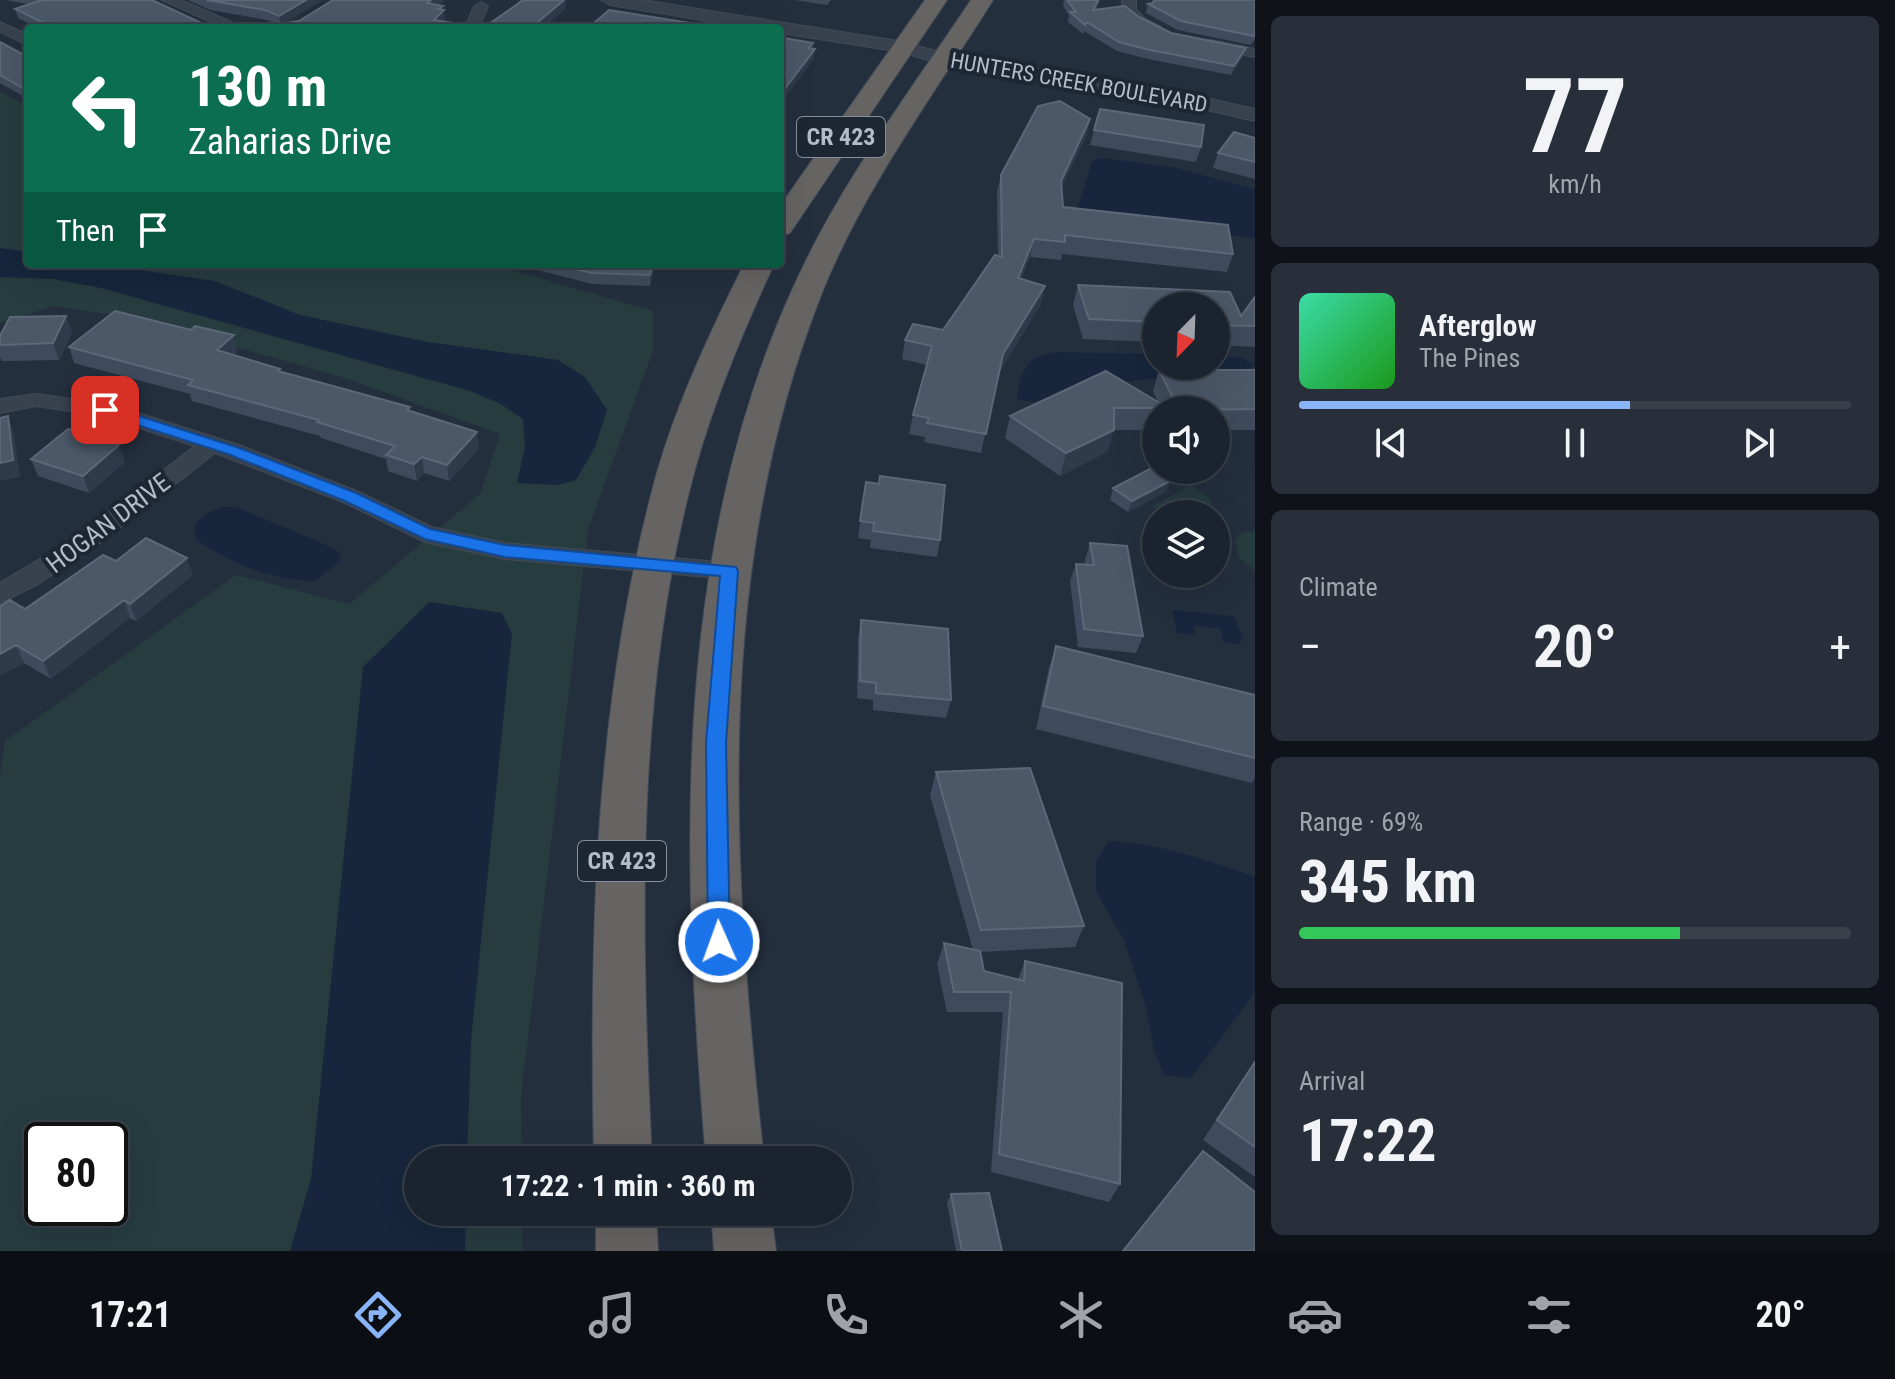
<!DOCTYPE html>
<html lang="en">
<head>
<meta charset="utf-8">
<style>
	:root { --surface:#1b232e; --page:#282f3a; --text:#f1f3f6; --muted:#a0a4aa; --line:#39404a; --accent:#8ab4f8 }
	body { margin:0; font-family:"Roboto Condensed",sans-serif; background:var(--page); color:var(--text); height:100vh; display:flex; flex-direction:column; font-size:30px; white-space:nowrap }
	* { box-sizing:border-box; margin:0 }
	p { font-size:26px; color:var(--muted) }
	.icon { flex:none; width:44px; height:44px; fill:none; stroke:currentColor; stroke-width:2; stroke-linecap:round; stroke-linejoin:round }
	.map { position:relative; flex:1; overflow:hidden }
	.details { display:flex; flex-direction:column; gap:16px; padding:16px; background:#0f1319; width:640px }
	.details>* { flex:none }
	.guide { position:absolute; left:24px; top:24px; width:760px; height:244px; border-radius:8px; box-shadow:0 8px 32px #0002,0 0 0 2px var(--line); background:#0b6e4f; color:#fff; overflow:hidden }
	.needle { width:52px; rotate:203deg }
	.tools { position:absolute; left:1142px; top:292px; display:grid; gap:16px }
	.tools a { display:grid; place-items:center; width:88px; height:88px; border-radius:50%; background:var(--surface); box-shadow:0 8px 32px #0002,0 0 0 2px var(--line); font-size:40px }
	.speed { position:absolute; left:24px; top:1122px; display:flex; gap:16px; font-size:40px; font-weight:700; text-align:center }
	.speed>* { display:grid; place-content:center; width:104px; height:104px; border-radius:50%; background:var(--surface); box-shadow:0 8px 32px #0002,0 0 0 2px var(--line); line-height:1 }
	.speed .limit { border:4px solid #111; border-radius:12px; background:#fff; color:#111 }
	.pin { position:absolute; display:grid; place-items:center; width:68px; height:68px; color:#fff; margin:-34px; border-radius:16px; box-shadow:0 4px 12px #0006 }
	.me { position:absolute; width:88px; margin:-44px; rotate:358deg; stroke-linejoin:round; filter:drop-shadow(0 0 6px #0008) }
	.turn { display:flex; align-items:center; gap:28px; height:168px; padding:0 32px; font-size:36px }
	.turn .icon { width:104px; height:104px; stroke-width:2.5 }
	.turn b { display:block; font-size:56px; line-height:68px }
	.then { display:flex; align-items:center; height:76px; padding:0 32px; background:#0003; gap:16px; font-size:30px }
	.big { font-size:60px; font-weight:700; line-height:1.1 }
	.details .widget { flex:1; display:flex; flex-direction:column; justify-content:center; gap:12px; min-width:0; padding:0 28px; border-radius:12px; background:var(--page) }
	.details .dial { align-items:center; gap:0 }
	.dial b { font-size:104px; line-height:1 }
	.song { display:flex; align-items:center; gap:24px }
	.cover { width:96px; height:96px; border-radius:12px; background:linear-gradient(135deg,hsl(160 70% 55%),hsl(120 70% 35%)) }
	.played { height:8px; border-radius:4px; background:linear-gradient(90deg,var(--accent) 60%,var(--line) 60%) }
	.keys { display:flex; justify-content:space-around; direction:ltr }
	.heat { display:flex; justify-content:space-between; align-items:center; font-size:44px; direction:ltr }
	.charge { height:12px; border-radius:6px; background:linear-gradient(90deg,#34c759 69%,var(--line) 0) }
	.trip { position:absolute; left:404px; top:1146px; width:448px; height:80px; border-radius:40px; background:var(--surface); box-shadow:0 8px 32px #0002,0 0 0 2px var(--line); font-weight:700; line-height:80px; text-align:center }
	.tab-bar { display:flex; height:128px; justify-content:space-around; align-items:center; background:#0b0e12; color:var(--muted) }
	.tab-bar .icon { width:56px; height:56px }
	.tab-bar .current { color:var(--accent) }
	.tab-bar b { font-size:36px; color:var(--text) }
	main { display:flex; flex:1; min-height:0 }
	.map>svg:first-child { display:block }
	.green { fill:#263c3f; fill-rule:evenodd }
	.water { fill:#17263c }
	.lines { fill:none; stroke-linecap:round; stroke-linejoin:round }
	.minor-casing { stroke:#414a57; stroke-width:2 }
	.tertiary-casing { stroke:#414a57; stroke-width:2 }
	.trunk-casing { stroke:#434c59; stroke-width:2 }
	.minor { fill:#38414e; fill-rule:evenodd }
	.tertiary { fill:#38414e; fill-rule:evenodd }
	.trunk { fill:#656462; fill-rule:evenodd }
	.wall { fill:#3f4b5c }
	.shaded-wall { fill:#2f3b4b }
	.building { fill:#4b5868; stroke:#5c6777; stroke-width:2 }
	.route { fill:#1a73e8; stroke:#114b97; stroke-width:2 }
	.labels { text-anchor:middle; stroke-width:8; stroke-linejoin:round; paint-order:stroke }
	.far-street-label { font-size:22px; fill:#b4bcc9; stroke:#1d2633 }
	.shield { fill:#1d2633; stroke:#878f9c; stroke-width:2 }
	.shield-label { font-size:24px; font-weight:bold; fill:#b4bcc9 }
	.street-label { font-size:26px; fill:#b4bcc9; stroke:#1d2633 }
</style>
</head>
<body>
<main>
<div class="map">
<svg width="1255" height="1251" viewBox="0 0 1255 1251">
	<rect width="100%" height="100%" fill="#242f3e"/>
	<path class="green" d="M0 91 28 107V264H490L653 311V351L588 530 521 1097 522 1160H418V1212H522V1251H0V775L5 741 236 575 349 604 480 494 500 434 348 379 134 318 54 306 0 323ZM42 1140H110V1208H42Z
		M1191 485 1210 498 1211 505 1199 514H1161L1152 506Z
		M1255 531V571L1239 558 1235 540 1243 532Z"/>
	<path class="water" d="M1102 158 1172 167 1255 189V238L1083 219 1077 210 1092 161Z
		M0 248 28 252V264H98L215 281 300 315 428 342 558 360 585 377 607 410 595 447 576 480 557 485 517 483 525 447 523 419 499 403 470 391 101 288 53 279 0 277Z
		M1057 352 1156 354V366H1216V355L1242 358 1252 364 1249 370 1137 380 1043 403 1017 400C1020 371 1026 356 1057 352Z
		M222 507H236L333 548 341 555 339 562 315 581C270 580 234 564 196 540 190 520 206 513 222 507Z
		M429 602 502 613 512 633 471 1041 467 1160H418V1212H466L465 1251H290L311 1179 363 667Z
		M1172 610 1234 616 1243 639H1240L1241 644 1223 642 1220 628 1194 626 1195 635 1177 633Z
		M1108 841C1158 843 1208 860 1255 877V993L1191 1078 1164 1075 1154 1051 1147 1011 1124 940 1096 891V861Z"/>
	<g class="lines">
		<defs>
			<path id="minor" d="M162 0H181L245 28H225Z
				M1122 0H1136V9L1145 19 1161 27V33C1144 35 1132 22 1122 10Z
				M481 2 488 6 479 28H465L474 6Z
				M0 22 28 35V45L0 32Z
				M1210 40 1255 49V57L1205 47 1203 44Z
				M36 394 113 405 242 446 359 492 432 527 505 543 730 563 739 565 742 571 739 577 730 579 505 559 425 542 343 502 215 453 92 549 38 584 0 603V583L75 538 195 446 102 416 36 406 0 413V399Z"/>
			<path id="tertiary" d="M601 0H642L904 42 946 54 1185 93 1255 109V121L1185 105 944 65 902 52 780 33V28H752L610 5Z"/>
			<path id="trunk" d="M925 0H947L790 233 780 236V206Z
				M971 0H993C934 94 865 187 823 290 711 571 732 866 764 1160H706C682 868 669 561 793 288 839 185 909 93 971 0Z
				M744 264H774C743 332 714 400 694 473 634 696 641 932 652 1160H594C589 929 595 700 656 476 677 402 710 333 744 264Z
				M596 1212H656L658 1251H596Z
				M711 1212H771L776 1251H714Z"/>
		</defs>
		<use href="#minor" class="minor-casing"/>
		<use href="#tertiary" class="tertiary-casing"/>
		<use href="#trunk" class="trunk-casing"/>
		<use href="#minor" class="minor"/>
		<use href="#tertiary" class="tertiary"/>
		<use href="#trunk" class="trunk"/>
	</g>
	<path class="wall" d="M5 0H152L212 28H38L18 18 15 9 28 4Z
		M188 0H323L280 25 267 20 210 10Z
		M444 0 438 5 443 10 445 19 443 21 456 28H293L292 22Z
		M795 0H831L827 5Z
		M1064 0H1100L1096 9 1139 17 1171 33 1242 58 1231 75 1148 59 1117 51 1084 31 1083 34 1068 22 1069 15 1063 6Z
		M1255 0V39L1251 45 1178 30 1146 13 1148 4Z
		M566 8 543 28H492V22Z
		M0 42 28 57V99L0 83Z
		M1100 109 1201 147 1196 162 1090 145Z
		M1090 119 1086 136 1061 188 1063 207 1233 254 1227 272 1062 254 1061 260 1030 257 1021 279 1041 304 999 372 981 453 924 442 925 437 909 434 913 415 927 365 902 359 905 340 943 330 998 256 997 192 1001 175Z
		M1255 138V179L1213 168 1218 153Z
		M515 264H655L650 286 592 284Z
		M1078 285 1230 292 1241 316 1255 297V347L1216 345V306H1156V342L1083 339 1073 305Z
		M66 316 72 333 59 360 2 361 0 357V336Z
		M69 347 237 351 233 355 281 372 410 407V411L479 449 449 481 424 473 417 481 388 471 386 459 321 438 320 436 192 401 190 394 74 363Z
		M1159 370H1255V430H1216V410H1156V430H1113L1107 452 1060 476 1005 438 1010 416 1158 402 1153 391Z
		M31 459 125 462 89 493 38 476Z
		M1170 481 1166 492 1128 512 1110 500 1113 488Z
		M866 482 940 540 937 557 870 548 871 540 858 538Z
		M1090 543 1143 636 1136 653 1078 647 1070 581 1076 564 1085 565V560Z
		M193 575 136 621 130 618 51 679 24 663 0 675 25 609Z
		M861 620 951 700 946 718 873 710V700L857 698 858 637Z
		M1056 646 1255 695V777L1252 783 1036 729 1049 668Z
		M936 772 1084 926 1075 947 980 952 984 971 1018 979 1025 961 1120 1184 1109 1202 991 1172 1003 1012H947L937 964 944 943 973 950 930 795Z
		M1255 1060V1177L1203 1140Z
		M951 1194 1002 1251H956L947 1203Z"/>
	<path class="shaded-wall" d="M306 0H323L280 25 279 16Z
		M431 0H444L428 12 427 3Z
		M564 0H566V8L543 28H531Z
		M443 6 445 19 436 28 434 20 438 9Z
		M1246 48 1242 58 1231 75 1234 66Z
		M815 49 814 59 780 104V95Z
		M1090 119 1086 136 1057 198 1061 181Z
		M1034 239 1030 257 1013 297 1018 278Z
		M653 264H655L650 286V275Z
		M1045 286 1041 304 999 373 1003 354Z
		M66 316 72 333 59 360 53 343Z
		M234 335 237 351 221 366 217 350Z
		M8 416 14 433 20 477 0 481V463Z
		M1114 430 1107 452 1060 476 1066 453Z
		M477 432 479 449 449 481 447 465Z
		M119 445 125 462 89 493 83 476Z
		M422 457 424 473 417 481 414 464Z
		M1170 481 1166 492 1128 512 1132 501Z
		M187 558 193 575 136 621 130 604Z
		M124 600 130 618 51 679 43 661Z
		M16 645 24 663 0 675V654Z"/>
	<path class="building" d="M42 0H152L212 28H54L15 9Z
		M207 0H306L279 16 265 10Z
		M333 0H431L427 3 443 6 438 9 444 10 434 20 453 23 456 28H307L292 22 299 21Z
		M523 0H564L531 28 492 22Z
		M1067 0H1098L1093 10 1125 6 1139 17 1171 33 1246 48 1234 66 1150 50 1119 42 1087 22 1085 25 1070 12H1076Z
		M1154 0H1255V34L1254 36 1181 21 1148 4 1153 3Z
		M609 10 721 28H588Z
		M784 38 813 43 809 48 815 49 780 95V43Z
		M0 42 28 57V91L0 75Z
		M1060 101 1090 119 1061 181 1063 207 1228 225 1233 254 1065 235V242L1034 239 1018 278 1045 286 1003 354 986 434 927 423 929 418 913 415 932 346 905 340 913 324 943 330 995 255 1002 257 1001 175 1038 106Z
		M1100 109 1204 125 1201 147 1094 130Z
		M1234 132 1255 138V162L1218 153Z
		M554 264H653L650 275 592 273Z
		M1078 285 1230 292 1241 316 1255 297V326L1216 325V306H1156V322L1089 319Z
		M115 311 191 330 195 326 234 335 217 350 280 369 278 371 410 407 407 410 477 432 447 465 422 457 414 464 386 455 395 446 317 422 319 420 188 385 193 380 69 347Z
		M66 316 53 343 0 345V336L10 317Z
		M1159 370H1255V409L1179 410Z
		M1106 371 1168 408H1114V430L1066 453 1010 416Z
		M8 416 13 460 0 463V418Z
		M68 429 119 445 83 476 31 459Z
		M1152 468 1170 481 1132 501 1113 488Z
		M880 476 945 485 940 540 873 531 874 523 860 521 866 482 879 484Z
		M146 538 187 558 130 604 124 600 43 661 16 645 0 654V606L10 600 25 609 103 555 116 561Z
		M1090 543 1127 546 1143 636 1084 629 1076 564 1094 565Z
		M861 620 948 629 951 700 876 693V683L860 681Z
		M1056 646 1255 695V758L1043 706Z
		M1030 768 1084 926 981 930 936 772Z
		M944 943 980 951 984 971 1024 981 1025 961 1122 983 1120 1184 999 1154 1011 992H954Z
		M1255 1062V1147L1217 1120Z
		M1203 1151 1255 1192V1251H1123Z
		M989 1193 1002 1251H962L951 1194Z"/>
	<path class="route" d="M105 405 239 448 356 493 430 529 505 545 736 567 738 571 726 743 730 942 727 949 719 952 711 949 708 942 706 743 720 576 505 557 425 539 345 501 228 454 100 413 98 410Z"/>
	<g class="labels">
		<g class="far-street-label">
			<text transform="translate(1079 82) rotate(10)" y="8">HUNTERS CREEK BOULEVARD</text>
		</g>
		<g class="shield">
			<rect x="797" y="117" width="88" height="40" rx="6"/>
			<rect x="578" y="841" width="88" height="40" rx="6"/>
		</g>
		<g class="shield-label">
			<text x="841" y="145">CR 423</text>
			<text x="622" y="869">CR 423</text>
		</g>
		<g class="street-label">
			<text transform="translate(108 523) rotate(-37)" y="9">HOGAN DRIVE</text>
		</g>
	</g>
</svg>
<div class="tools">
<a><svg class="needle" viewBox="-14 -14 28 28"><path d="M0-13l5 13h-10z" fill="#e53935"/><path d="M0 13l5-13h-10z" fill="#a0a4aa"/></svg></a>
<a><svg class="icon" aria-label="sound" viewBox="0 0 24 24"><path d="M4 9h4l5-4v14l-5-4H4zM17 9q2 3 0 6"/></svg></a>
<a><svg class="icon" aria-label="layers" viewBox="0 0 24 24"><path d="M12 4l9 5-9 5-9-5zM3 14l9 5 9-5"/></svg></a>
</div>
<div class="speed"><div class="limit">80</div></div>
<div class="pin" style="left:105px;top:410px;background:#d93025"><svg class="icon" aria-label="arrive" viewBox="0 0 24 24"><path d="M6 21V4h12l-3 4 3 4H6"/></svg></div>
<svg class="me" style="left:719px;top:942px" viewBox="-20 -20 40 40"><circle r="17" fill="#1a73e8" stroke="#fff" stroke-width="3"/><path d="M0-11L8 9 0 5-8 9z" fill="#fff"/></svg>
<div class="trip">17:22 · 1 min · 360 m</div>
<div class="guide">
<div class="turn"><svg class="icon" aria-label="left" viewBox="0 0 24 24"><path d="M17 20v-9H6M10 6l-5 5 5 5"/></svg><div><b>130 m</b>Zaharias Drive</div></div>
<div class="then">Then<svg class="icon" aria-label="arrive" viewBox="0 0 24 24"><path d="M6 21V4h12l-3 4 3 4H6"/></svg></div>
</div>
</div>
<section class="details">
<div class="widget dial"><b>77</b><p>km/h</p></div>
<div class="widget">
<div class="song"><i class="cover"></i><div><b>Afterglow</b><p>The Pines</p></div></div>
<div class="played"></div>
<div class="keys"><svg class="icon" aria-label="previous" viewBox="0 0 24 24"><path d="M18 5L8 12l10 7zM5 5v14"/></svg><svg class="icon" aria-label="pause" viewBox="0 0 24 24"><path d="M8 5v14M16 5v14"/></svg><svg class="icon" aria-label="next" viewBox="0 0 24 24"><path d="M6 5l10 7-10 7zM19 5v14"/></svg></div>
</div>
<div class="widget"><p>Climate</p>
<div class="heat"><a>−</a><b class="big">20°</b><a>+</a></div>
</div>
<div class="widget"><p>Range · 69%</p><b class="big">345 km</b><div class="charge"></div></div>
<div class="widget"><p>Arrival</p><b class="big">17:22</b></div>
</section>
</main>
<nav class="tab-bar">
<b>17:21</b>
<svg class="icon current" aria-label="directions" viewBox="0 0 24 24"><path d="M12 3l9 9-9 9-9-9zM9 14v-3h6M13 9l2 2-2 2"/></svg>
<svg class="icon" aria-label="music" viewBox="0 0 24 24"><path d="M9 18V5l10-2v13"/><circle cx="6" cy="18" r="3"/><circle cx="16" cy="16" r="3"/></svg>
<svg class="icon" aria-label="phone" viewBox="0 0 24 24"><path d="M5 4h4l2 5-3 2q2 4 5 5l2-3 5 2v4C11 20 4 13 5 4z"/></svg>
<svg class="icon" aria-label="climate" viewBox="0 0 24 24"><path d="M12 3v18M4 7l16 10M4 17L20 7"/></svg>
<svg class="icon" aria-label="car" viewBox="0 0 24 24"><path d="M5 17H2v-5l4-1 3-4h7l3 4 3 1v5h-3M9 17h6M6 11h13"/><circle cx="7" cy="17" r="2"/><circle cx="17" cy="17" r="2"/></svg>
<svg class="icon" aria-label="filters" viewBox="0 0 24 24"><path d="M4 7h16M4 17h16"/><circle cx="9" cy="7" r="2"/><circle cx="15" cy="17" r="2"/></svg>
<b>20°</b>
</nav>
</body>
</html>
